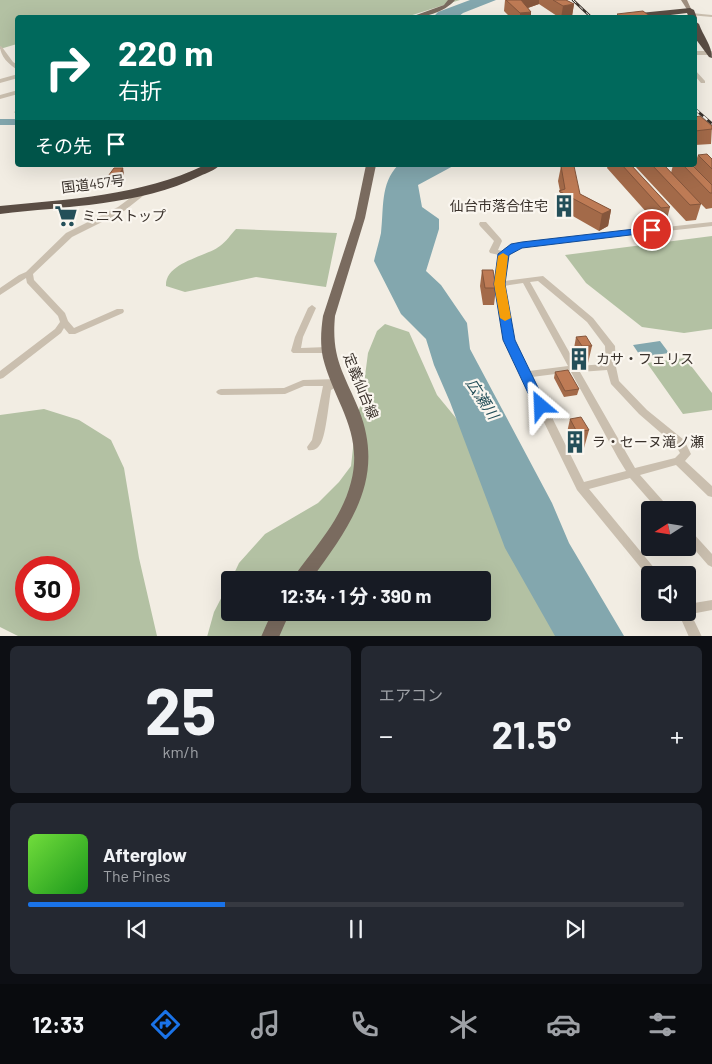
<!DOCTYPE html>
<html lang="ja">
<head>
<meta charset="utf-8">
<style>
	:root { --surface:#171b24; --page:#242831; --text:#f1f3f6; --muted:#9ea1a6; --line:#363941; --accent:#1a73e8 }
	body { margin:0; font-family:Barlow,"Noto Sans JP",sans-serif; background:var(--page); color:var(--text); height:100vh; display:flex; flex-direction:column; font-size:19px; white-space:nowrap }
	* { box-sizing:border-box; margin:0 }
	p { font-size:16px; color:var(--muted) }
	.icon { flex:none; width:28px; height:28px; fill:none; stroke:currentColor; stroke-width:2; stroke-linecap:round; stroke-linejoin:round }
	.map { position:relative; height:636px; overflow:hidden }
	.sheet { display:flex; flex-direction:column; gap:10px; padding:10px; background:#0d0f14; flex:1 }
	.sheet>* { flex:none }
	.banner { position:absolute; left:15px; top:15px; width:682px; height:152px; border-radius:5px; box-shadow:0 5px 20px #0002; background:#00695c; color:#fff; overflow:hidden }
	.needle { width:32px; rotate:258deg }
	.buttons { position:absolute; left:641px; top:501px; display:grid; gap:10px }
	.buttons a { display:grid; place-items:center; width:55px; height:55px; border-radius:5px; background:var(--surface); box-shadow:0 5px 20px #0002; font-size:25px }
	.speed { position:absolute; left:15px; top:556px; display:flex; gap:10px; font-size:25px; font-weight:700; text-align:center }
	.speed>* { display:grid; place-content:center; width:65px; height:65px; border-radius:50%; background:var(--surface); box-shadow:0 5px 20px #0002; line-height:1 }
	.speed .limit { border:8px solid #d22; background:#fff; color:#111 }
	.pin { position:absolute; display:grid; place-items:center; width:42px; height:42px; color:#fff; margin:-21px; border:2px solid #fff; border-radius:50%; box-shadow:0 1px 5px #0007 }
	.me { position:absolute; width:55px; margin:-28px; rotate:334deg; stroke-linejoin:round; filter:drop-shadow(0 0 4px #0008) }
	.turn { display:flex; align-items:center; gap:18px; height:105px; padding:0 20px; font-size:22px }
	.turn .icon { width:65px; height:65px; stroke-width:2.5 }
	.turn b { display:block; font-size:35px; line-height:42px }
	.then { display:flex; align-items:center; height:48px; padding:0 20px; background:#0003; gap:10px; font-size:19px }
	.big { font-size:38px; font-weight:700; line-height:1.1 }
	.sheet .card { flex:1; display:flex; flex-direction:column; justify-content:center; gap:8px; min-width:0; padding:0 18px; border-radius:8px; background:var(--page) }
	.sheet .dial { align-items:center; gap:0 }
	.dial b { font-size:65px; line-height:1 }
	.song { display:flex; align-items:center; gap:15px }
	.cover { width:60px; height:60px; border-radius:8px; background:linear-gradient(135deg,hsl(100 70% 55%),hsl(120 70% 35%)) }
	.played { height:5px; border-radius:2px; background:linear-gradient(90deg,var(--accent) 30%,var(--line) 30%) }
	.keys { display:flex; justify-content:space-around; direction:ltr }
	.heat { display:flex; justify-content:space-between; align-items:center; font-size:28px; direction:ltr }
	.sheet .tiles { flex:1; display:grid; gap:10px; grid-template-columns:1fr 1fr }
	.card:last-child { grid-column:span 2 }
	.trip { position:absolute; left:221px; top:571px; width:270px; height:50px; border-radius:5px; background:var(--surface); box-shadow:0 5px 20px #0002; font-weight:700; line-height:50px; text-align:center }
	.menu { display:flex; height:80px; justify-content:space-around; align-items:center; background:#090b0e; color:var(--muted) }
	.menu .icon { width:35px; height:35px }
	.menu .on { color:var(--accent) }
	.menu b { font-size:22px; color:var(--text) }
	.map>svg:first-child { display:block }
	.green { fill:#b3c1a3; fill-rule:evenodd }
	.water { fill:#83a7ae }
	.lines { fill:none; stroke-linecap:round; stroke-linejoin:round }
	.river { fill:#83a7ae; fill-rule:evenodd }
	.street { fill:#cabfaf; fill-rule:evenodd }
	.secondary { fill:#9e8f80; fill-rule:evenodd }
	.primary { fill:#7a6b5f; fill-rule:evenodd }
	.highway { fill:#5a4d44; fill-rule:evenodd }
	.rail-far1-casing { stroke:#3a322c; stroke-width:2.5 }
	.rail-casing { stroke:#3a322c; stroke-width:3 }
	.rail-far1 { stroke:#faf6ef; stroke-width:1; stroke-dasharray:4.5; stroke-linecap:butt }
	.rail { stroke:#faf6ef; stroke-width:2; stroke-dasharray:5.5; stroke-linecap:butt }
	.wall { fill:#a36a49 }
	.shaded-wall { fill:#85563c }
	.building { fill:#be7b55; stroke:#85563c }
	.route { fill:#1a73e8; stroke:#114b97 }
	.slow { fill:#f59e0b }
	.labels { text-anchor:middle; stroke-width:4.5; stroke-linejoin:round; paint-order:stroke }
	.street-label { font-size:14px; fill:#3a322c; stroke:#faf6ef }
	.poi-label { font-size:14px; fill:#3a322c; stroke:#faf6ef; text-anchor:start }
	.water-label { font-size:15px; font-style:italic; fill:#244f59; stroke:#faf6ef }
</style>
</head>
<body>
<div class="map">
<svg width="712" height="637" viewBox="0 0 712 637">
	<rect width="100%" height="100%" fill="#f2ede3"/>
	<path class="green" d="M0 0H460L403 18H18L17 44 0 49Z
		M236 229 337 233 326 287 256 277 185 292 166 286C165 262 206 257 220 246 226 242 231 234 236 229Z
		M712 236V329L684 333 642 327 586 283 565 255Z
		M385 324 409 332 437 395 465 429 569 636 207 637 214 612 230 581V612H482V580H231L239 563 265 534 318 503 339 482 351 466 356 421 362 399 368 353 377 331Z
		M685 358 712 393V410L683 414 647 363Z
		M44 409 79 420 111 440 124 468 139 558 157 636H18L0 627V415ZM26 568H69V610H26Z"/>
	<path class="water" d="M470 0H496L463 13 458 17H433L438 12Z
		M398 165H455L418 185 422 207 439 219V229L426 271 441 285 467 323 470 349 552 503 569 543 624 636H555L505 548 450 402 434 365 426 339 401 314 374 261C376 252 379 242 381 233 384 209 380 184 398 165Z
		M660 341 669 353 641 357 633 345Z"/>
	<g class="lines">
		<path class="river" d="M0 119H18V125H0Z"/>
		<path class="street" d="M691 13 712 15V17L689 15V13Z
			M0 46 2 47 13 62 18 65V70C9 65 0 56 0 46Z
			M695 51H712V55H695Z
			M695 70 705 81V83H701L695 76Z
			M18 74V78L0 83V79Z
			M18 90V94L0 99V95Z
			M17 110 18 114 15 113 14 112Z
			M141 190H144L148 192 124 211 72 237 33 274 34 280 65 313 68 321 74 328 117 309H123L124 311 123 313 75 334H69L64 328 61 333 3 378 0 379V371L55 329 60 322 58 316 27 283 26 278 0 295V288L19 275 26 272 66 233 118 207Z
			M480 222H486L501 239 502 241 498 250 503 251 505 248 522 243 712 222V226L523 247 511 252 506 257 504 281 543 276 593 318 615 346 616 367 619 381 647 410 684 440 691 454 685 461 712 486V497L708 496 676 465 640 475 671 510H658L630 478 589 489 660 575H650V579L577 490 504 340 496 284 499 255 490 253 489 251 494 241 480 226 479 224ZM538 281 587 322 605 346 606 364 577 366 530 282ZM523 283 568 366 529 371 514 340 504 286ZM607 370 611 384 639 414 676 446 680 453 675 458 635 468 580 372ZM571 372 618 458 626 471 584 482 532 377Z
			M312 305 316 308 303 337 301 348 327 347 332 350 327 353H293L291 351 295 337 308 308Z
			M338 379 341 380 343 382 341 384 331 390C329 401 326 434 321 443 318 448 315 451 308 450L307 447 312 440 323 386H304L285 394 221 395 218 394 216 392 218 390 221 389 284 388 303 380Z
			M688 530 692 532 712 554V567L708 565 688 542Z
			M712 600V610L691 614 702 637H689L678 612H688V604Z"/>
		<path class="secondary" d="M681 0H687L692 11H688Z"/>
		<path class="primary" d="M448 0H455C445 12 424 18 408 18L444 5Z
			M366 165H376L365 218 335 316C331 359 344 373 359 410 386 479 350 526 311 580H292C297 571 304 563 310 555 327 533 344 510 351 482 364 432 334 402 323 358 320 344 321 330 323 316L355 218Z
			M272 612H290L279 637H261Z"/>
		<path class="highway" d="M690 8 694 10 697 18 696 20 695 18H689L687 13 646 18H616L620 15Z
			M695 21 699 24C703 36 712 45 712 58L709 57 695 38Z
			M205 165H220C215 170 207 173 200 176 139 206 66 206 0 214V206C70 199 140 196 205 165Z"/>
		<defs>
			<path id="rail-far1" d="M573 0 592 18"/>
			<path id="rail" d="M695 109 712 124"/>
		</defs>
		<use href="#rail-far1" class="rail-far1-casing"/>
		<use href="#rail" class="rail-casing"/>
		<use href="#rail-far1" class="rail-far1"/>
		<use href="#rail" class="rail"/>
	</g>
	<path class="wall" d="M505 0H566L574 4 572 16 560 18 539 4 528 8 531 12V18H511L504 11Z
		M695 117 712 126 711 144 695 145Z
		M698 155 712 159V208L706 209 671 173 673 165H692L694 167Z
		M608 165H631L670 207 666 223 657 224 607 168Z
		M634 165H664L701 204 696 220 686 221Z
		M561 166 580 194 611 210 608 226 599 231 557 207 560 191 558 181Z
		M124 174 117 185 107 184 106 179Z
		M482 270 496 288 494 305H483L480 286Z
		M576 337 592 346 588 363 578 364 573 354Z
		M555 372 579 389 577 395 564 397 554 378Z
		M570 419 589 430 584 448 573 450 566 437Z"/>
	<path class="shaded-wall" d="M520 0H539V4L519 11Z
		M574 4 572 16 561 18 563 6Z
		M531 12V18H520V13Z
		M123 168 124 174 117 185 116 179Z
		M611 210 608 226 599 231 602 214Z"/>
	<path class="building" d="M506 0H521L531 12 520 13Z
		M553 0H566L574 4 563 6Z
		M643 11 652 18H621L617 14Z
		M585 16 588 18H568Z
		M700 116 712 126V129L695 131V117Z
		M707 154 712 159V169L698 155Z
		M622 165H631L670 207 661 208Z
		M652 165H664L701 204 690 205Z
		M683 165H692L712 185V193H710Z
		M561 166H574L580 194 611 210 602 214 559 191 565 189Z
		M114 168H123L116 179H106Z
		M482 270H493L496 288H485Z
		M586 336 592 346H582L576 337Z
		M568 370 579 389 565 391 555 372Z
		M581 417 589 430 577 432 570 419Z"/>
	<path class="route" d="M652 227 655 228V232L522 248 509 255 505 284 515 340 547 406 545 410H536L503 340 494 284 498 254 511 244 522 242Z"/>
	<path class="slow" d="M503 253 508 256 505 284 511 318 505 321 500 318 494 284 498 256Z"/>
	<defs>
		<symbol id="building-bare" viewBox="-9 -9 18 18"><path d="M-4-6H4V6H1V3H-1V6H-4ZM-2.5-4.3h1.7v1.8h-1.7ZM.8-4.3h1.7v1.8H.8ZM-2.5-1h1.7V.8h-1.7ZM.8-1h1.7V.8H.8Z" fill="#244f59" stroke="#faf6ef" stroke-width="2.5" paint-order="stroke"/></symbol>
		<symbol id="supermarket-bare" viewBox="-9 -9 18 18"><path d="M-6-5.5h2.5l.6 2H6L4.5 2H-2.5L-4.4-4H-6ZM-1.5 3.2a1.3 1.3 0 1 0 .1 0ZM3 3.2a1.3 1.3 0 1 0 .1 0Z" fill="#244f59" stroke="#faf6ef" stroke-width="2.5" paint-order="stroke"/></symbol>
	</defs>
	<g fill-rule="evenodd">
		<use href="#building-bare" x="548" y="190" width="32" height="32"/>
		<use href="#supermarket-bare" x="50" y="200" width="32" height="32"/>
		<use href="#building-bare" x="563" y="343" width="32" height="32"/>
		<use href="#building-bare" x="559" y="426" width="32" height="32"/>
	</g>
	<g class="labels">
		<g class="street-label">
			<text transform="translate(93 184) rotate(-7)" y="5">国道457号</text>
			<text transform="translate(361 386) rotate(68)" y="5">定義仙台線</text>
		</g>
		<g class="poi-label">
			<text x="548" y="211" text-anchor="end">仙台市落合住宅</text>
			<text x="82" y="221">ミニストップ</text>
			<text x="596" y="364">カサ・フェリス</text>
			<text x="592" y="447">ラ・セーヌ滝ノ瀬</text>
		</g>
		<g class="water-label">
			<text transform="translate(482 399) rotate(57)" y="5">広瀬川</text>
		</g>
	</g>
</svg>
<div class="buttons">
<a><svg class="needle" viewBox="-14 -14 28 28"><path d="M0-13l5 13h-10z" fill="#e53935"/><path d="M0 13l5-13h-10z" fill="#9ea1a6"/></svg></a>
<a><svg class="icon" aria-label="sound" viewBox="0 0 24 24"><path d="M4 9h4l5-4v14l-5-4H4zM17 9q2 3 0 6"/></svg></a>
</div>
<div class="speed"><div class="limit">30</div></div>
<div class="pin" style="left:652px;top:230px;background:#d93025"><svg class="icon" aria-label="arrive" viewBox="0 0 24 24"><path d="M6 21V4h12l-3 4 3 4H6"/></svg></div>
<svg class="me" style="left:541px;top:406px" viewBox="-20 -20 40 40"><path d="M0-17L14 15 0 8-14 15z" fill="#1a73e8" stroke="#fff" stroke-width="4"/></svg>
<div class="trip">12:34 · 1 分 · 390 m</div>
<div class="banner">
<div class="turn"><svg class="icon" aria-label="right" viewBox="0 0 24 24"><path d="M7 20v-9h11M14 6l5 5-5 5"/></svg><div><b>220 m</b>右折</div></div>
<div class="then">その先<svg class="icon" aria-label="arrive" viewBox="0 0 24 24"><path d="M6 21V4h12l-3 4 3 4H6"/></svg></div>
</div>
</div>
<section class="sheet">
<div class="tiles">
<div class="card dial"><b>25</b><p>km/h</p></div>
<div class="card"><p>エアコン</p>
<div class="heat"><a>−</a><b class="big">21.5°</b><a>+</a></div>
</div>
<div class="card">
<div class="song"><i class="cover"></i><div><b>Afterglow</b><p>The Pines</p></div></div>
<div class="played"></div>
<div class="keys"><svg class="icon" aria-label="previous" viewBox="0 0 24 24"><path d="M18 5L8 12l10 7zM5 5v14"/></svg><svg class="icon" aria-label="pause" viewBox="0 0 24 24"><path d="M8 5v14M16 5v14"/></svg><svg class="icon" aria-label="next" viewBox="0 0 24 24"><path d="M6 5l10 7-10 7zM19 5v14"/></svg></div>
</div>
</div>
</section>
<nav class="menu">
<b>12:33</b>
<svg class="icon on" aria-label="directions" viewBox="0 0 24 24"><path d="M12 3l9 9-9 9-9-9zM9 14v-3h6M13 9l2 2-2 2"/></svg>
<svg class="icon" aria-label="music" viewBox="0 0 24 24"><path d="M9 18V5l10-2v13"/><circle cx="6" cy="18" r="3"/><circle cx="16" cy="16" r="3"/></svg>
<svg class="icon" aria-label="phone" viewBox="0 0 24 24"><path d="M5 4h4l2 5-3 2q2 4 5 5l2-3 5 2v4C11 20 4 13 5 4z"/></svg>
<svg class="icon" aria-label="climate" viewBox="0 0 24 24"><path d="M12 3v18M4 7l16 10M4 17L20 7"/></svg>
<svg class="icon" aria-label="car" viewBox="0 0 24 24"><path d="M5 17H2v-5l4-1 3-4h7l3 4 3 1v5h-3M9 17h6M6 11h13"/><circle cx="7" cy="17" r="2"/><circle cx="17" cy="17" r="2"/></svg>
<svg class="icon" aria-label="filters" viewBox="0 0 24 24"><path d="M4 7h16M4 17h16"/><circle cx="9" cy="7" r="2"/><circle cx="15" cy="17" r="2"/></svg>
</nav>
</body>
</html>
